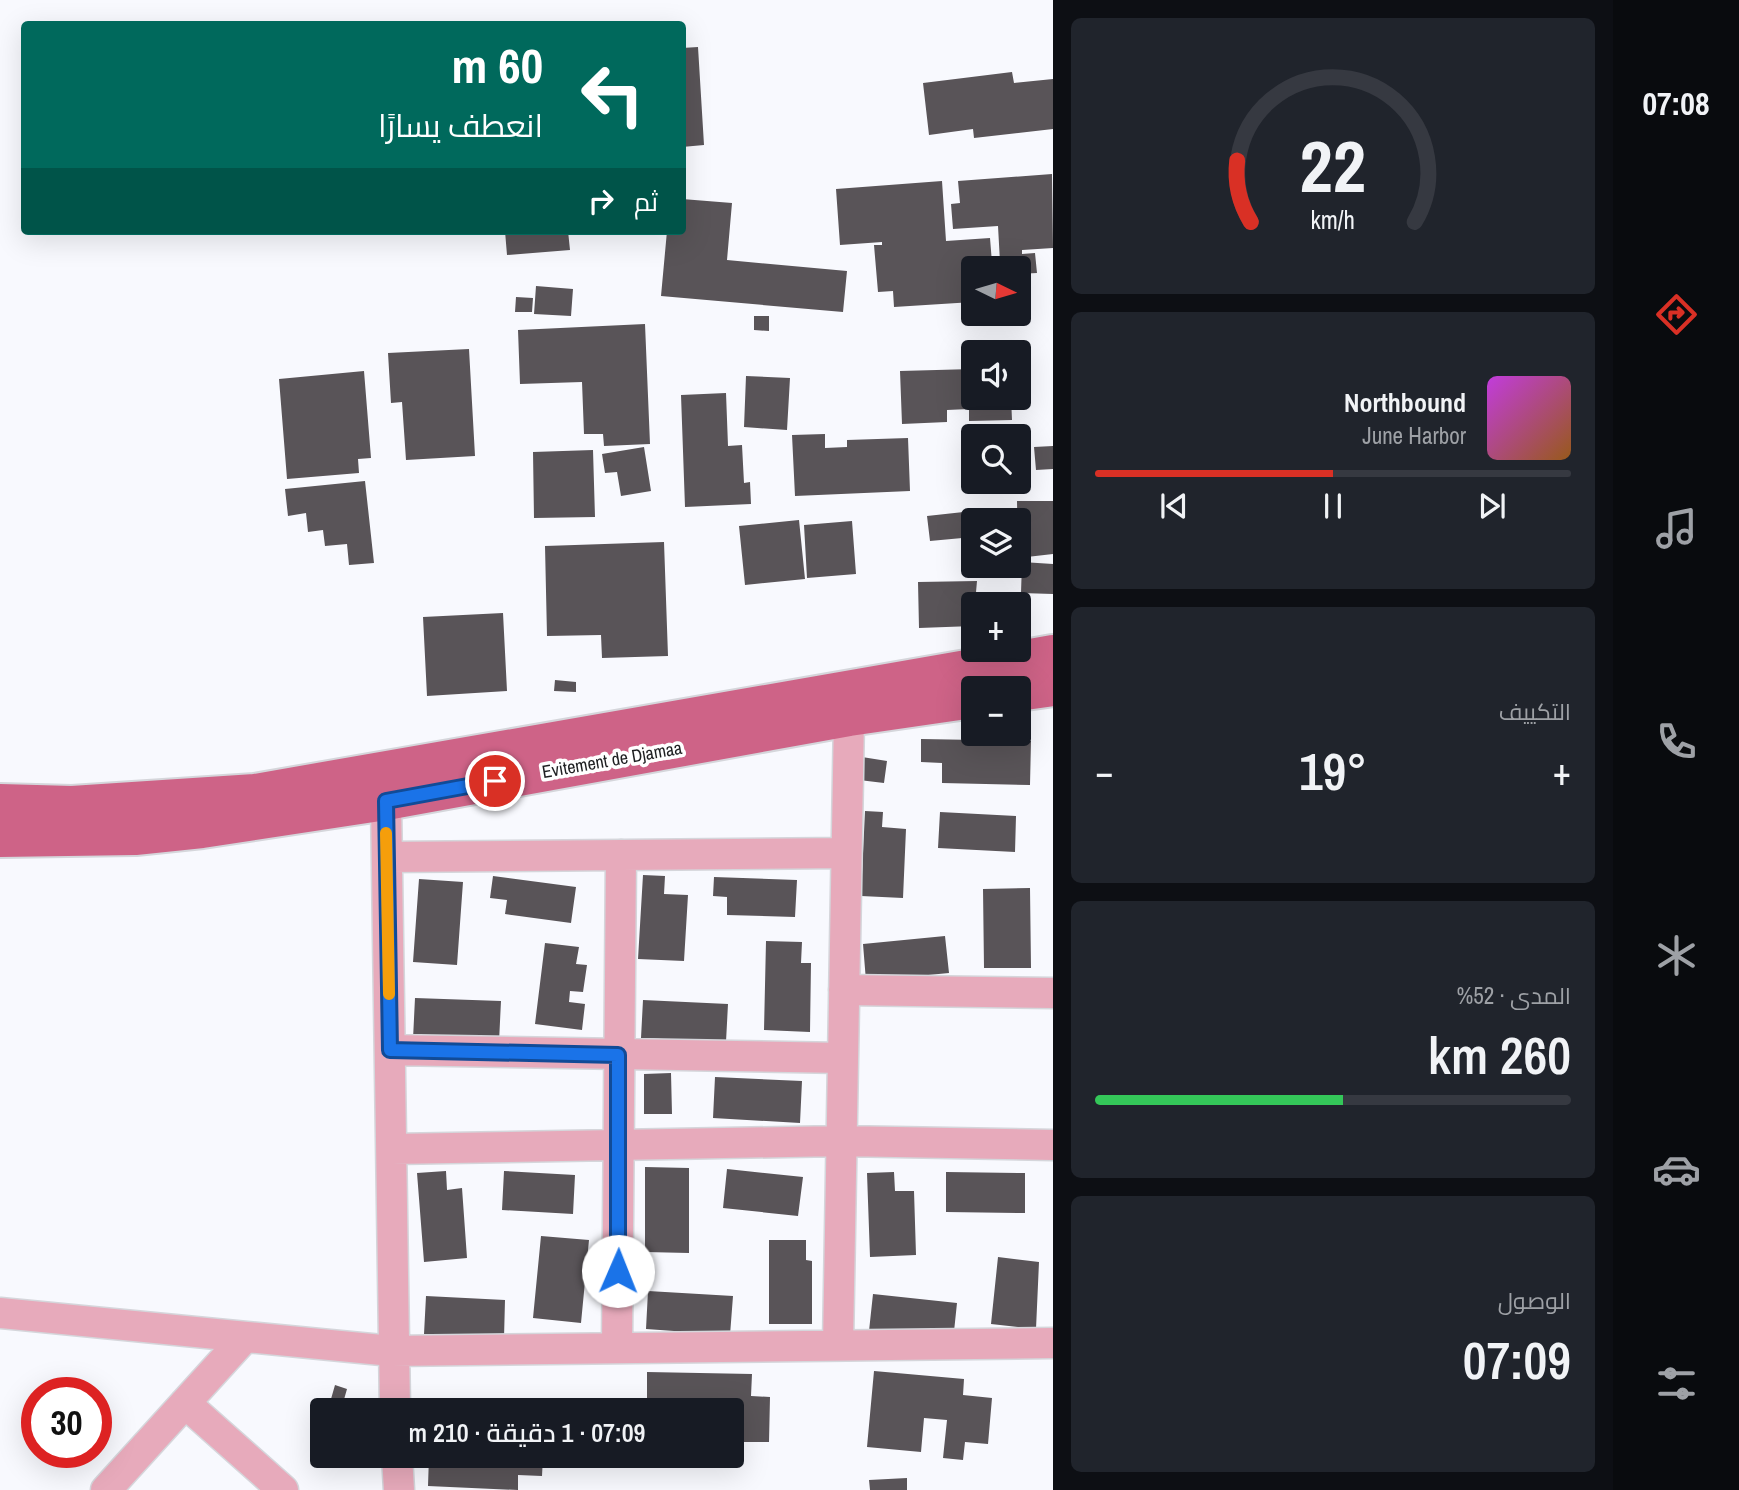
<!DOCTYPE html>
<html lang="ar">
<head>
<meta charset="utf-8">
<style>
	:root { --surface:#171b24; --page:#20242c; --text:#f1f3f6; --muted:#9ea1a6; --line:#363941; --accent:#d93025 }
	body { margin:0; font-family:"Archivo Narrow",Cairo,sans-serif; background:var(--page); color:var(--text); direction:rtl; height:100vh; display:flex; flex-direction:column; font-size:26px; white-space:nowrap }
	* { box-sizing:border-box; margin:0 }
	p { font-size:23px; color:var(--muted) }
	.icon { flex:none; width:38px; height:38px; fill:none; stroke:currentColor; stroke-width:2; stroke-linecap:round; stroke-linejoin:round }
	.map { position:relative; flex:1; overflow:hidden; direction:ltr }
	.panel { display:flex; flex-direction:column; gap:18px; padding:18px; background:#0d0f14; width:560px }
	.panel>* { flex:none }
	.guide { position:absolute; left:21px; top:21px; width:665px; height:214px; border-radius:7px; box-shadow:0 7px 28px #0002; direction:rtl; background:#00695c; color:#fff; overflow:hidden }
	.needle { width:46px; rotate:95deg }
	.buttons { position:absolute; left:961px; top:256px; display:grid; gap:14px }
	.buttons a { display:grid; place-items:center; width:70px; height:70px; border-radius:7px; background:var(--surface); box-shadow:0 7px 28px #0002; font-size:35px }
	.speed { position:absolute; left:21px; top:1377px; display:flex; gap:14px; font-size:35px; font-weight:700; text-align:center }
	.speed>* { display:grid; place-content:center; width:91px; height:91px; border-radius:50%; background:var(--surface); box-shadow:0 7px 28px #0002; line-height:1 }
	.speed .limit { border:10px solid #d22; background:#fff; color:#111 }
	.pin { position:absolute; display:grid; place-items:center; width:60px; height:60px; color:#fff; margin:-30px; border:4px solid #fff; border-radius:50%; box-shadow:0 2px 7px #0007 }
	.me { position:absolute; width:77px; margin:-38px; rotate:1deg; stroke-linejoin:round; filter:drop-shadow(0 0 5px #0008) }
	.turn { display:flex; align-items:center; gap:24px; height:147px; padding:0 28px; font-size:32px }
	.turn .icon { width:91px; height:91px; stroke-width:2.5 }
	.turn b { display:block; font-size:49px; line-height:60px }
	.then { display:flex; align-items:center; height:66px; padding:0 28px; background:#0003; gap:14px; font-size:26px }
	.big { font-size:52px; font-weight:600; line-height:1.1 }
	.panel .card { flex:1; display:flex; flex-direction:column; justify-content:center; gap:10px; min-width:0; padding:0 24px; border-radius:10px; background:var(--page) }
	.panel .dial { align-items:center; gap:0 }
	.dial svg { height:182px; overflow:visible; fill:none; stroke:var(--line); stroke-width:7; stroke-linecap:round; text-anchor:middle }
	.dial text { fill:var(--text); stroke:none }
	.song { display:flex; align-items:center; gap:21px }
	.cover { width:84px; height:84px; border-radius:10px; background:linear-gradient(135deg,hsl(290 70% 55%),hsl(30 70% 35%)) }
	.played { height:7px; border-radius:4px; background:linear-gradient(90deg,var(--accent) 50%,var(--line) 50%) }
	.keys { display:flex; justify-content:space-around; direction:ltr }
	.heat { display:flex; justify-content:space-between; align-items:center; font-size:38px; direction:ltr }
	.charge { height:10px; border-radius:5px; background:linear-gradient(90deg,#34c759 52%,var(--line) 0) }
	.trip { position:absolute; left:310px; top:1398px; width:434px; height:70px; border-radius:7px; background:var(--surface); box-shadow:0 7px 28px #0002; font-weight:600; line-height:70px; text-align:center; direction:rtl }
	main { display:flex; flex:1; min-height:0 }
	.tab-bar { display:flex; flex-direction:column; width:126px; justify-content:space-around; align-items:center; background:#090b0e; color:var(--muted) }
	.tab-bar .icon { width:49px; height:49px }
	.tab-bar .active { color:var(--accent) }
	.tab-bar b { font-size:32px; color:var(--text) }
	.map>svg:first-child { display:block }
	.building { fill:#595458 }
	.lines { fill:none; stroke-linecap:round; stroke-linejoin:round }
	.street-casing { stroke:#d5d6db; stroke-width:33 }
	.primary-casing { stroke:#d5d6db; stroke-width:42 }
	.street { stroke:#e7aabb; stroke-width:30 }
	.primary { stroke:#ce6387; stroke-width:38 }
	.route-casing { stroke:#114b97; stroke-width:18 }
	.route { stroke:#1a73e8; stroke-width:12 }
	.slow { stroke:#f59e0b; stroke-width:12 }
	.labels { text-anchor:middle; stroke-width:7; stroke-linejoin:round; paint-order:stroke }
	.street-label { font-size:18px; fill:#1e1f21; stroke:#fff }
</style>
</head>
<body>
<main>
<nav class="tab-bar">
<b>07:08</b>
<svg class="icon active" aria-label="directions" viewBox="0 0 24 24"><path d="M12 3l9 9-9 9-9-9zM9 14v-3h6M13 9l2 2-2 2"/></svg>
<svg class="icon" aria-label="music" viewBox="0 0 24 24"><path d="M9 18V5l10-2v13"/><circle cx="6" cy="18" r="3"/><circle cx="16" cy="16" r="3"/></svg>
<svg class="icon" aria-label="phone" viewBox="0 0 24 24"><path d="M5 4h4l2 5-3 2q2 4 5 5l2-3 5 2v4C11 20 4 13 5 4z"/></svg>
<svg class="icon" aria-label="climate" viewBox="0 0 24 24"><path d="M12 3v18M4 7l16 10M4 17L20 7"/></svg>
<svg class="icon" aria-label="car" viewBox="0 0 24 24"><path d="M5 17H2v-5l4-1 3-4h7l3 4 3 1v5h-3M9 17h6M6 11h13"/><circle cx="7" cy="17" r="2"/><circle cx="17" cy="17" r="2"/></svg>
<svg class="icon" aria-label="filters" viewBox="0 0 24 24"><path d="M4 7h16M4 17h16"/><circle cx="9" cy="7" r="2"/><circle cx="15" cy="17" r="2"/></svg>
</nav>
<section class="panel">
<div class="card dial"><svg viewBox="0 0 100 80">
<path d="M14 69A42 42 0 1 1 86 69"/>
<path d="M14 69A42 42 0 0 1 8 42" stroke="#d93025"/>
<text x="50" y="56" font-size="32" font-weight="700">22</text>
<text x="50" y="72" font-size="11">km/h</text>
</svg></div>
<div class="card">
<div class="song"><i class="cover"></i><div><b>Northbound</b><p>June Harbor</p></div></div>
<div class="played"></div>
<div class="keys"><svg class="icon" aria-label="previous" viewBox="0 0 24 24"><path d="M18 5L8 12l10 7zM5 5v14"/></svg><svg class="icon" aria-label="pause" viewBox="0 0 24 24"><path d="M8 5v14M16 5v14"/></svg><svg class="icon" aria-label="next" viewBox="0 0 24 24"><path d="M6 5l10 7-10 7zM19 5v14"/></svg></div>
</div>
<div class="card"><p>التكييف</p>
<div class="heat"><a>−</a><b class="big">19°</b><a>+</a></div>
</div>
<div class="card"><p>المدى · 52%</p><b class="big">260 km</b><div class="charge"></div></div>
<div class="card"><p>الوصول</p><b class="big">07:09</b></div>
</section>
<div class="map">
<svg width="1053" height="1490" viewBox="0 0 1053 1490">
	<rect width="100%" height="100%" fill="#f8f9fe"/>
	<path class="building" d="M698 47 704 145 682 147V48Z
		M1012 72 1014 83 1053 79V129L974 138 973 129 929 135 923 83Z
		M1052 174 1053 248 1022 250V254L1035 253 1037 273 1018 274V268H973V302L894 307 893 291 878 292 874 245H882V242L840 245 836 189 942 181 946 241 990 238 992 263 1000 262 998 226 953 229 951 204 960 203 958 181Z
		M682 199 732 203 727 260 847 271 843 312 661 296 667 231H682Z
		M505 231H568L570 250 507 255Z
		M536 286 573 289 571 316 534 314Z
		M516 297 533 298 532 312H515Z
		M754 316H769V331L754 330Z
		M645 324 650 444 604 446 603 434H584L582 382 520 384 518 330Z
		M469 349 475 456 406 460 402 402 391 403 388 353Z
		M973 369V397H1011L1012 420 969 421V409L947 410V422L902 424 900 371Z
		M364 371 371 458 358 459 359 473 287 479 279 379Z
		M746 376 790 378 787 430 744 427Z
		M726 393 728 446 742 445 744 483 750 482 751 504 685 507 681 395Z
		M825 434V448L847 447V440L908 438 910 491 795 496 792 435Z
		M1053 446V469L1036 470 1034 447Z
		M644 447 651 491 621 496 617 472 605 473 602 454Z
		M593 450 595 517 534 518 533 452Z
		M365 481 374 563 349 565 347 544 325 546 323 530 308 532 306 513 288 516 285 489Z
		M1017 501H1053V554L1018 558Z
		M991 509 992 520H973V537L930 541 927 516Z
		M799 520 805 579 745 585 739 526Z
		M852 521 856 574 807 578 804 525Z
		M664 542 668 656 602 658 601 635 547 636 545 546Z
		M1022 562 1053 564V594L1021 593Z
		M977 581 973 626 919 628 918 582Z
		M503 613 507 691 427 696 423 617Z
		M555 680 576 682V692L554 691Z
		M921 739 1031 741 1030 785 942 783V763L921 762Z
		M862 757 887 761 884 783 859 780Z
		M865 811 883 812 882 827 906 829 903 898 861 896Z
		M940 812 1016 816 1015 852 938 848Z
		M643 875 665 876 664 894 688 895 684 961 638 959Z
		M493 876 576 887 571 923 505 914 507 900 490 898Z
		M714 877 797 880 795 917 727 915V897L713 896Z
		M419 879 463 882 457 965 413 962Z
		M1030 888 1031 968H984L983 889Z
		M945 936 949 973 866 981 863 944Z
		M766 941 802 942 801 963H811L810 1032 764 1030Z
		M545 943 579 947 576 964 587 965 583 992 570 991 569 1002 585 1004 582 1030 535 1024Z
		M415 998 501 1001 499 1042 413 1039Z
		M643 1000 728 1004 726 1042 641 1038Z
		M671 1073 672 1114H644V1074Z
		M715 1077 802 1081 800 1123 713 1118Z
		M645 1167 689 1168V1253L645 1252Z
		M727 1169 803 1177 798 1216 723 1208Z
		M446 1171 447 1190 462 1188 467 1258 424 1262 417 1173Z
		M504 1171 575 1175 573 1214 502 1210Z
		M894 1172 895 1191H914L916 1255 870 1257 867 1173Z
		M946 1172 1025 1173V1213L946 1212Z
		M541 1236 589 1240 581 1323 533 1318Z
		M769 1240H806V1260L812 1261V1324H769Z
		M998 1257 1039 1262 1036 1329 991 1324Z
		M648 1291 733 1296 730 1335 646 1329Z
		M873 1294 957 1303 953 1341 869 1331Z
		M426 1296 505 1300 504 1338 424 1334Z
		M874 1371 964 1379 963 1395 992 1398 988 1444 965 1442 963 1460 943 1458 947 1420 924 1418 921 1452 867 1447Z
		M647 1372 752 1374 751 1396 770 1397 769 1442H741L740 1457H732V1410H720V1400L702 1399V1410H647Z
		M335 1385 347 1389 343 1403 331 1399Z
		M429 1456H543L542 1476 518 1475V1490L428 1486Z
		M907 1478V1490H870L869 1480Z"/>
	<g class="lines">
		<defs>
			<path id="street" d="M386 801 395 1410
				M387 857 846 853
				M844 990 1053 993
				M390 1050 843 1058
				M392 1149 841 1141 1053 1145
				M0 1313 392 1351 1053 1343
				M838 1345 849 717
				M617 1348 621 855
				M185 1403 283 1490
				M397 1456 399 1490
				M106 1490 245 1337"/>
			<path id="primary" d="M1018 692 1053 687
				M0 803 72 805 255 793 1053 654
				M0 838 135 836 202 829 386 801 849 717 973 699"/>
		</defs>
		<use href="#street" class="street-casing"/>
		<use href="#primary" class="primary-casing"/>
		<use href="#street" class="street"/>
		<use href="#primary" class="primary"/>
	</g>
	<g class="lines">
		<defs>
			<path id="route" d="M495 781 386 801 390 1050 618 1055V1271"/>
		</defs>
		<use href="#route" class="route-casing"/>
		<use href="#route" class="route"/>
		<path class="slow" d="M386 833 389 994"/>
	</g>
	<g class="labels">
		<g class="street-label">
			<text transform="translate(612 760) rotate(-10)" y="6">Evitement de Djamaa</text>
		</g>
	</g>
</svg>
<div class="buttons">
<a><svg class="needle" viewBox="-14 -14 28 28"><path d="M0-13l5 13h-10z" fill="#e53935"/><path d="M0 13l5-13h-10z" fill="#9ea1a6"/></svg></a>
<a><svg class="icon" aria-label="sound" viewBox="0 0 24 24"><path d="M4 9h4l5-4v14l-5-4H4zM17 9q2 3 0 6"/></svg></a>
<a><svg class="icon" aria-label="search" viewBox="0 0 24 24"><circle cx="10" cy="10" r="6"/><path d="M15 15l6 6"/></svg></a>
<a><svg class="icon" aria-label="layers" viewBox="0 0 24 24"><path d="M12 4l9 5-9 5-9-5zM3 14l9 5 9-5"/></svg></a>
<a>+</a>
<a>−</a>
</div>
<div class="speed"><div class="limit">30</div></div>
<div class="pin" style="left:495px;top:781px;background:#d93025"><svg class="icon" aria-label="arrive" viewBox="0 0 24 24"><path d="M6 21V4h12l-3 4 3 4H6"/></svg></div>
<svg class="me" style="left:618px;top:1271px" viewBox="-20 -20 40 40"><circle r="19" fill="#fff"/><path d="M0-13L10 11 0 6-10 11z" fill="#1a73e8"/></svg>
<div class="trip">07:09 · 1 دقيقة · 210 m</div>
<div class="guide">
<div class="turn"><svg class="icon" aria-label="left" viewBox="0 0 24 24"><path d="M17 20v-9H6M10 6l-5 5 5 5"/></svg><div><b>60 m</b>انعطف يسارًا</div></div>
<div class="then">ثم<svg class="icon" aria-label="right" viewBox="0 0 24 24"><path d="M7 20v-9h11M14 6l5 5-5 5"/></svg></div>
</div>
</div>
</main>
</body>
</html>
